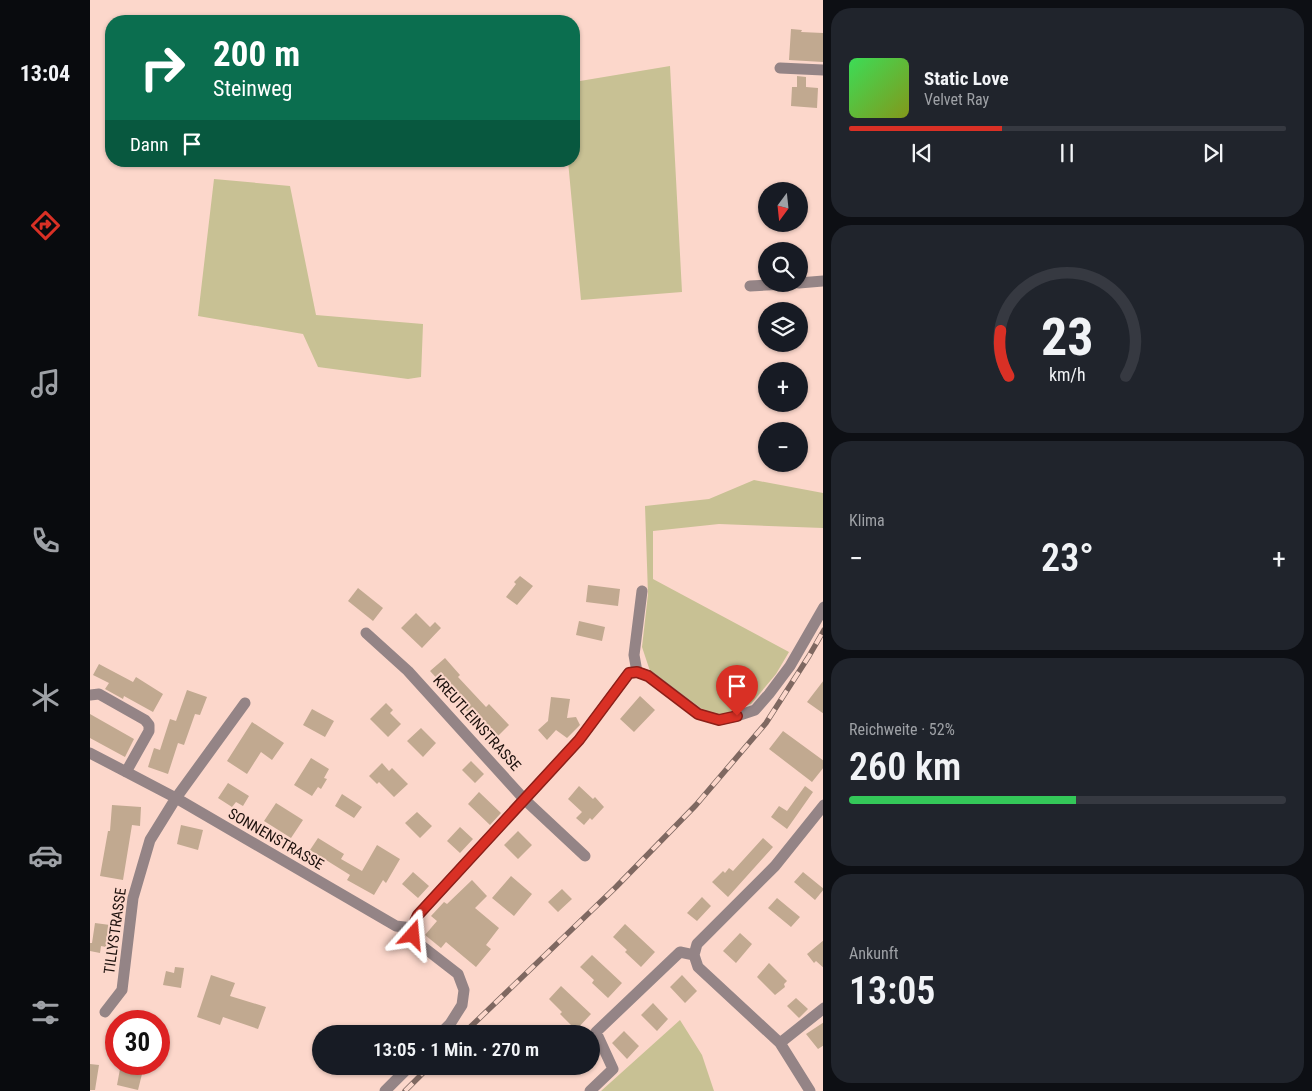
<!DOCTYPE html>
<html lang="de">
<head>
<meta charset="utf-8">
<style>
	:root { --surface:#171b24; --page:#20242c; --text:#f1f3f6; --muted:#9ea1a6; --line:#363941; --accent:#d93025 }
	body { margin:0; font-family:"Roboto Condensed",sans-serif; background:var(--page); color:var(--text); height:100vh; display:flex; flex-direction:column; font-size:19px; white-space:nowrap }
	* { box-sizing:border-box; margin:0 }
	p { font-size:16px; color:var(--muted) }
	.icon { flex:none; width:28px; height:28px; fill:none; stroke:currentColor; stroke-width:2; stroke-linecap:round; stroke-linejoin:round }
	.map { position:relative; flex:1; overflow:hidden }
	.side { display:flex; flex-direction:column; gap:8px; padding:8px; background:#0d0f14; width:489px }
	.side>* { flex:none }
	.guide { position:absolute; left:15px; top:15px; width:475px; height:152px; border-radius:20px; box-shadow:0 1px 4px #0004; background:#0b6e4f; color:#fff; overflow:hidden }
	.needle { width:32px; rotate:195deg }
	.buttons { position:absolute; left:668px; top:182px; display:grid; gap:10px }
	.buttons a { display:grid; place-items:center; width:50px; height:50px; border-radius:50%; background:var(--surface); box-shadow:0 1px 4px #0004; font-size:25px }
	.speed { position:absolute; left:15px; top:1010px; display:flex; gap:10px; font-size:25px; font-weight:700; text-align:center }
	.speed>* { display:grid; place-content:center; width:65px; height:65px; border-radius:50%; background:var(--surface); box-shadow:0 1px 4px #0004; line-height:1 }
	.speed .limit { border:8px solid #d22; background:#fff; color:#111 }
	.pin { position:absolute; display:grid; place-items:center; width:42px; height:42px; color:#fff; margin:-51px -21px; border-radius:50% 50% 50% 0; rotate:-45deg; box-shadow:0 0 5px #0007 }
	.pin .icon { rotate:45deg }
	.me { position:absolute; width:55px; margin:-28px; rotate:18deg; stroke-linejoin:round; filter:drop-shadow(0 0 4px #0008) }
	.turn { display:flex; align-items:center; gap:18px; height:105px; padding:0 25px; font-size:22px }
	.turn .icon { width:65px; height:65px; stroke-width:2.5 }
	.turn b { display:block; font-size:35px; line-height:42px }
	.then { display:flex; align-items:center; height:48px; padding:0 25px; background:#0003; gap:10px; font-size:19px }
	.big { font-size:38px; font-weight:600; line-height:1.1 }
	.side .widget { flex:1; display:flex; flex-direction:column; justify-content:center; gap:8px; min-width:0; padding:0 18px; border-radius:20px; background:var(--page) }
	.side .dial { align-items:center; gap:0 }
	.dial svg { height:130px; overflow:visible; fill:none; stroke:var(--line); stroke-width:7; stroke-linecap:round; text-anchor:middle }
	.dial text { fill:var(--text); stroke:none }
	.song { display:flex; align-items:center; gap:15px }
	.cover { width:60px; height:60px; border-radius:8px; background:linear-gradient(135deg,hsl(130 70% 55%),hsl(70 70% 35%)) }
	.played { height:5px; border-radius:2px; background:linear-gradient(90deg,var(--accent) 35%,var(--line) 35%) }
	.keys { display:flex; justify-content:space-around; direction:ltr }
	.heat { display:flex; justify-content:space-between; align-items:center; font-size:28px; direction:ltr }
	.charge { height:8px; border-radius:4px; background:linear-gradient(90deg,#34c759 52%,var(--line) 0) }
	.trip { position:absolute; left:222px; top:1025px; width:288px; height:50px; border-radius:25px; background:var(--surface); box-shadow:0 1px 4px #0004; font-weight:600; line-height:50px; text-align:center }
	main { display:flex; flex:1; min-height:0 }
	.dock { display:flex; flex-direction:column; width:90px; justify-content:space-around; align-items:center; background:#090b0e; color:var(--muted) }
	.dock .icon { width:35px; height:35px }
	.dock .selected { color:var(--accent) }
	.dock b { font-size:22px; color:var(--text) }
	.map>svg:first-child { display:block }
	.green { fill:#c8c194 }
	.building { fill:#c1a990 }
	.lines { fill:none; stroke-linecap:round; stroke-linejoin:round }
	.street { stroke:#948486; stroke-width:11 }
	.rail-casing { stroke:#7f6861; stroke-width:5.5 }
	.rail { stroke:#fcd7cb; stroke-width:4; stroke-dasharray:11; stroke-linecap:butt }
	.route-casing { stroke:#8d1f18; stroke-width:12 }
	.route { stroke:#d93025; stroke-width:9 }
	.labels { text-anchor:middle; stroke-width:4; stroke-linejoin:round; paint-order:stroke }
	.street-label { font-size:15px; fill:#1c100c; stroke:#fcd7cb }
</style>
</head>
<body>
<main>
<nav class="dock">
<b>13:04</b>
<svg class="icon selected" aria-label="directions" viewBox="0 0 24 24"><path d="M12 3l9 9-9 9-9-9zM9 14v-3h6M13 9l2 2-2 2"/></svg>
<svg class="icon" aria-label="music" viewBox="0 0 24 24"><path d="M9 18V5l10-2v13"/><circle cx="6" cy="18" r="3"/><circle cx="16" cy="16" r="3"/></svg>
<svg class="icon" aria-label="phone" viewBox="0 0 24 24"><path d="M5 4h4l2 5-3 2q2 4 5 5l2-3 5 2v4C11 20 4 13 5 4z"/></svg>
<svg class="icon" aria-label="climate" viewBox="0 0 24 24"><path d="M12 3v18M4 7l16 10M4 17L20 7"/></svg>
<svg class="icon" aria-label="car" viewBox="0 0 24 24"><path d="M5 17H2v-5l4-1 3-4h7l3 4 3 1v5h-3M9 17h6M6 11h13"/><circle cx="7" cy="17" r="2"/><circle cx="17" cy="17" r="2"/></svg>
<svg class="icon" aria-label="filters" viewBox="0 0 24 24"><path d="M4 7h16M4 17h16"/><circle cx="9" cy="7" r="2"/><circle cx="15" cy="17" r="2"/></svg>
</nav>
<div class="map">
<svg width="734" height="1091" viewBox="0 0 734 1091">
	<rect width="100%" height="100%" fill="#fcd7cb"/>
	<path class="green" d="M580 66 592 292 491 300 478 161H484V82Z
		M124 179 200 186 226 315 333 324 331 377 318 379 228 367 213 334 108 316Z
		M664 480 733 493V528L629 524 563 531V579L699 652 686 674 661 704 631 715 612 709 560 671 552 647 558 594 555 506 619 499Z
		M590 1020 612 1055 624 1091H511Z"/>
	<path class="building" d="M701 29 712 30 711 32 734 33V62L699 60Z
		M707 76 716 77V87L728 88 727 108 701 106 702 87H707Z
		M430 576 443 586 427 605 416 597 426 584 424 582Z
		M498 585 530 589 528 606 496 602Z
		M268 588 293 608 283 621 258 601Z
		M326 613 340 627 345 622 351 628 332 648 311 628Z
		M489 621 515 627 512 641 486 635Z
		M355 658 370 675 368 677 396 707 399 704 419 725 400 744 380 723 384 719 340 671Z
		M9 664 43 682 46 677 73 694 63 712 34 696 33 699 15 689 19 683 3 675Z
		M734 680V714L717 702Z
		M97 690 117 697 110 715 105 714 94 745 88 743 78 774 58 767 64 748 70 750 80 719 86 721Z
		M550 696 565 710 544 732 530 719Z
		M461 697 480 699 477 718 486 717 490 725 477 738 466 730 457 740 448 730 458 721Z
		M296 703 303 710 300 713 311 724 298 737 280 719Z
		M222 709 244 721 235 737 213 725Z
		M0 714 44 739 35 757 0 738Z
		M162 722 194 743 182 760 171 752 157 774 137 761Z
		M331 728 346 743 333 757 317 741Z
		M693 731 734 761V767L722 782 679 749Z
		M221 758 239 769 234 778 237 779 231 789 228 787 222 796 204 785Z
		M381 761 394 774 385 783 372 770Z
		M292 763 299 771 302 768 318 784 304 797 289 782 287 784 279 776Z
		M138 783 159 796 153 806 146 802 142 807 128 798Z
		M489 786 503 799 505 797 514 807 502 820 500 818 494 825 486 818 492 812 478 799Z
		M715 786 723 792 697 829 681 817 689 806 697 811Z
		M389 792 411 813 400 825 378 804Z
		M252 794 272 807 264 818 245 806Z
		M186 803 213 820 201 838 174 821Z
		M22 805 51 807 50 826 42 825 33 880 10 876 18 831H20Z
		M327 812 342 826 330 838 315 823Z
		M91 825 113 830 108 850 87 844Z
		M370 827 383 839 370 853 357 841Z
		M428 831 442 845 428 859 414 845Z
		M228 838 254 854 251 859 272 871 287 845 310 859 296 883 293 880 284 895 257 880 260 875 220 850Z
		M673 838 683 847 638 897 622 882 633 871 635 873 639 868 643 871Z
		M323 872 339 886 328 898 312 884Z
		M713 872 734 889 725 900 704 882Z
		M421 876 442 894 424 916 402 898Z
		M382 880 397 896 385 908 409 928 396 945 401 949 386 967 356 942 351 948 335 935 347 921 341 916 354 902 357 904Z
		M472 889 482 899 468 912 458 902Z
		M612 897 621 906 607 921 597 913Z
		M687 898 710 917 701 927 678 908Z
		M5 923 20 925 16 947 11 946 10 953 0 951V943H2Z
		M535 924 565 952 551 967 535 952 537 950 523 937Z
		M650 933 662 944 646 963 633 951Z
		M734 940V968L726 961 724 963 717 954Z
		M502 955 532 983 518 998 502 983 504 980 490 967Z
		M679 963 697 981 694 984 695 987 685 995 667 977Z
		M85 967 94 968 91 988 73 985 76 971 84 973Z
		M121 975 145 983 140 996 176 1007 168 1029 133 1017 130 1025 107 1017Z
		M592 975 607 991 595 1003 580 987Z
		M471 986 501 1014 486 1030 470 1014 472 1012 459 999Z
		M706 998 718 1009 709 1018 697 1006Z
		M563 1003 578 1019 567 1031 551 1015Z
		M734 1022V1045L728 1049 716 1034Z
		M534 1031 549 1046 537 1059 522 1043Z
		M0 1064 9 1065 5 1090H0Z
		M30 1069 52 1074 48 1090 27 1085Z"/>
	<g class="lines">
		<path class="street" d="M690 68 734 70
			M709 283 734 281
			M660 286 695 284
			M276 633 318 671 434 799 495 856
			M547 672 544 655 552 591
			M0 695 9 694 55 720 59 725V731L36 772
			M0 753 86 798 306 926 322 928
			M604 955 607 944 685 866 734 805
			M15 1012 32 990 43 898 60 840 86 798 155 703
			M350 1034 360 1024 372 1005 374 990 368 974 328 943 323 935 322 928 328 915 489 740 539 673 547 672 559 676 609 714 629 720 647 716 665 710 679 694 700 666 734 607
			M690 1043 734 1008
			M295 1091 320 1066
			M500 1091 523 1069 506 1032 590 952 604 955 608 967 690 1043 720 1091"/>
		<defs>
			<path id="rail" d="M373 1034 526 887 606 805 676 723 719 656 734 630
				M315 1091 340 1066"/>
		</defs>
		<use href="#rail" class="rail-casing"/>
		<use href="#rail" class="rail"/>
	</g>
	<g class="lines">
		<defs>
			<path id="route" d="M323 935 322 928 328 915 489 740 539 673 547 672 558 676 608 714 629 720 647 716"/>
		</defs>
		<use href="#route" class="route-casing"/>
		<use href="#route" class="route"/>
	</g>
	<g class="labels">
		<g class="street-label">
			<text transform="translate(387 723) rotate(48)" y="5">KREUTLEINSTRASSE</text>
			<text transform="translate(186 839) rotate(30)" y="5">SONNENSTRASSE</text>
			<text transform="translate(25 931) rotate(-82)" y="5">TILLYSTRASSE</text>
		</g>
	</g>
</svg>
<div class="buttons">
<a><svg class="needle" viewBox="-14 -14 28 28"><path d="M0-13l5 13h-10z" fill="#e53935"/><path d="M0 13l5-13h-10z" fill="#9ea1a6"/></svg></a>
<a><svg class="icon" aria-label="search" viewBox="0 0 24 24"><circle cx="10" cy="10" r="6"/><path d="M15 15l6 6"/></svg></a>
<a><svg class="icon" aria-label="layers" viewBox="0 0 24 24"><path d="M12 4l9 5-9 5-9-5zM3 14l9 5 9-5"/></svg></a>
<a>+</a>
<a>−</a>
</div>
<div class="speed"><div class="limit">30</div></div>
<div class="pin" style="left:647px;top:716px;background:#d93025"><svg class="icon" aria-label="arrive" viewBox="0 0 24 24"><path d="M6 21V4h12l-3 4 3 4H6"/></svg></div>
<svg class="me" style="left:323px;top:935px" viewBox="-20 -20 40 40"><path d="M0-17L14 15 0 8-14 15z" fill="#d93025" stroke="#fff" stroke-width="4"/></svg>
<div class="trip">13:05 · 1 Min. · 270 m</div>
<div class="guide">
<div class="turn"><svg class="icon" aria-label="right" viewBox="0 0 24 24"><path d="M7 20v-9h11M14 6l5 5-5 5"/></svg><div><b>200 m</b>Steinweg</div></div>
<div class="then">Dann<svg class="icon" aria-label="arrive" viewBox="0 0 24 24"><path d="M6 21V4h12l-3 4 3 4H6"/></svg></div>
</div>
</div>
<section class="side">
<div class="widget">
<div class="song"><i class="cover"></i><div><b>Static Love</b><p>Velvet Ray</p></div></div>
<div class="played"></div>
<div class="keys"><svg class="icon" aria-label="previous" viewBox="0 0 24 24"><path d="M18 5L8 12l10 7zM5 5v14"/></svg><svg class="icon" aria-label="pause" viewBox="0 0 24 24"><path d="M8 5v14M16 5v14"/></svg><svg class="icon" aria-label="next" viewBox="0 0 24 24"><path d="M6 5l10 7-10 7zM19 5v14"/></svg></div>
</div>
<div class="widget dial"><svg viewBox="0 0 100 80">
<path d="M14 69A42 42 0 1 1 86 69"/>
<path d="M14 69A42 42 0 0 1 9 41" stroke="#d93025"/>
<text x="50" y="56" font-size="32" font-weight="700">23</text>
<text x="50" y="72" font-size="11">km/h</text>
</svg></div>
<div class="widget"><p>Klima</p>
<div class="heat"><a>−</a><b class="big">23°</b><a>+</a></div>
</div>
<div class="widget"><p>Reichweite · 52%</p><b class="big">260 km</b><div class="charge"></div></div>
<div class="widget"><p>Ankunft</p><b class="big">13:05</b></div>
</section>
</main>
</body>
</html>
